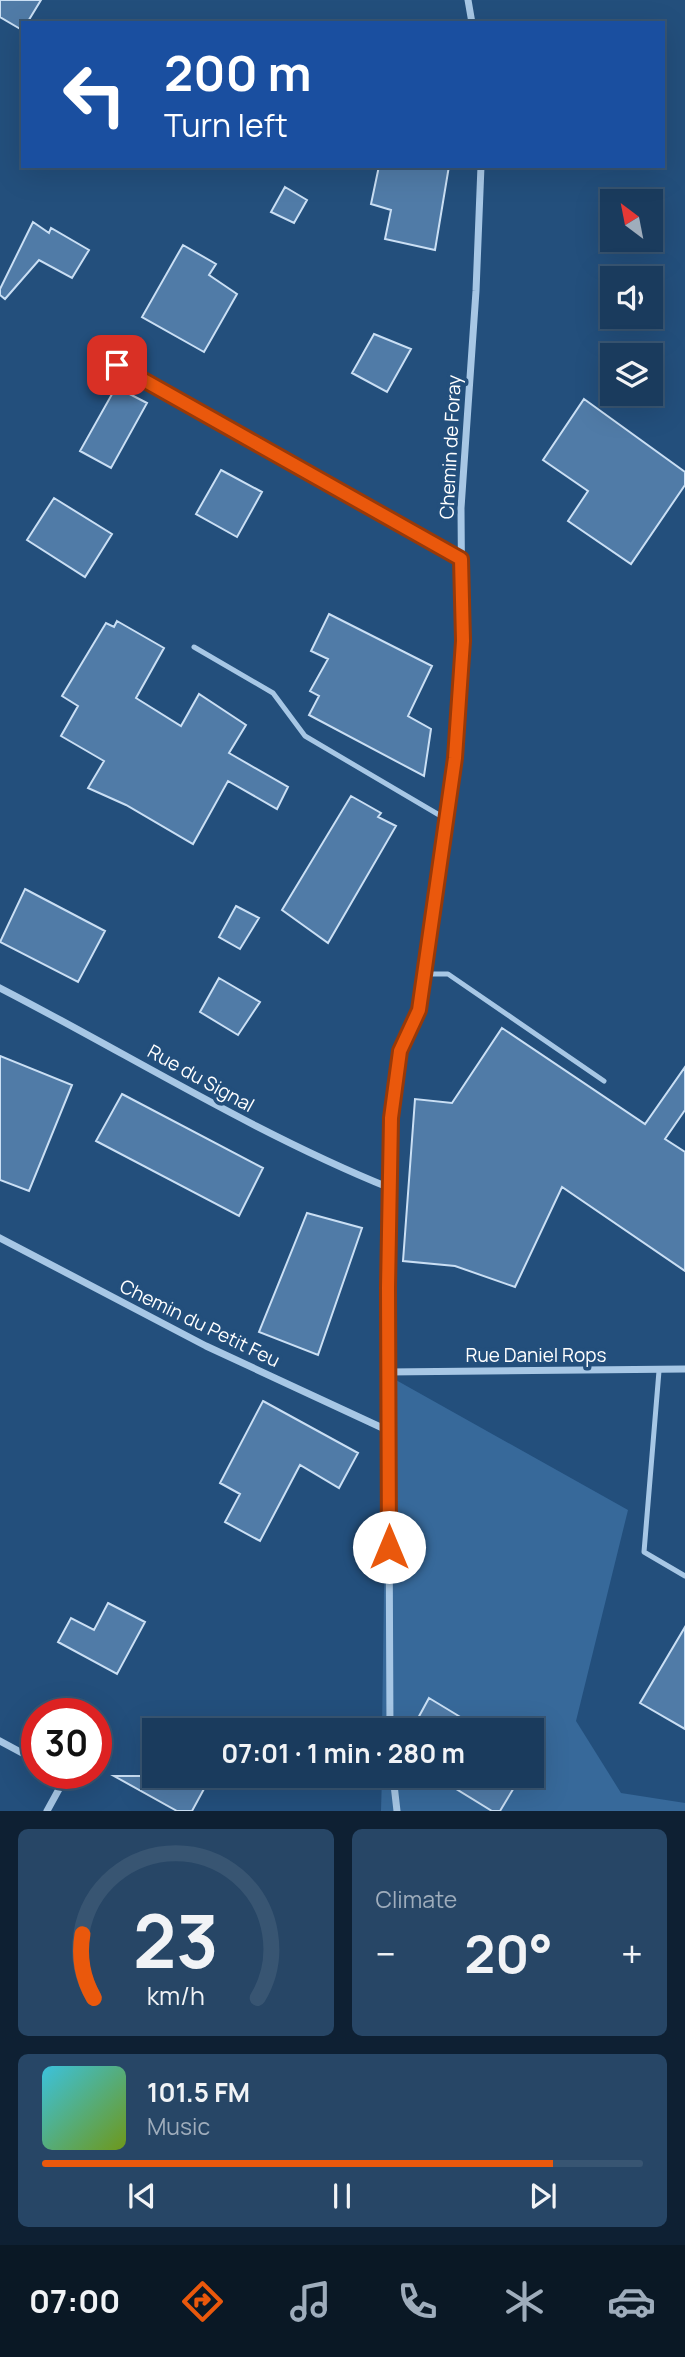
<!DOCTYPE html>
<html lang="en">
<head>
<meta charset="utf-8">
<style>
	:root { --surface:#1a3b5d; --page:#274666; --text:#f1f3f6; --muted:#9fadbc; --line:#385572; --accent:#ea580c }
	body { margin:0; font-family:Manrope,sans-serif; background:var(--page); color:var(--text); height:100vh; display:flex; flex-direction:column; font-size:26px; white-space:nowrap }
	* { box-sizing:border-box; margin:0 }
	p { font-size:23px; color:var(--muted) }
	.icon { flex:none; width:38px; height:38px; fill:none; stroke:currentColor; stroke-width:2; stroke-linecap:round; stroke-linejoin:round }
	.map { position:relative; height:1811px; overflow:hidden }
	.sheet { display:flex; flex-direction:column; gap:18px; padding:18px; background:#0e2033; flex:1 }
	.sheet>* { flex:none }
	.banner { position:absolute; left:21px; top:21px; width:644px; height:147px; border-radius:0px; box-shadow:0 7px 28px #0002,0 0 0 2px var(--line); background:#1a4fa0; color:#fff; overflow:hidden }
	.needle { width:46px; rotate:328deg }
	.buttons { position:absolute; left:600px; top:189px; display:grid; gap:14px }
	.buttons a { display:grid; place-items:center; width:63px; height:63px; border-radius:0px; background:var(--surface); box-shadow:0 7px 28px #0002,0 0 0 2px var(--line); font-size:35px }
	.speed { position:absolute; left:21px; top:1698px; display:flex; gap:14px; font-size:35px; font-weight:700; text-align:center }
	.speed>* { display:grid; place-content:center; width:91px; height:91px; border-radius:50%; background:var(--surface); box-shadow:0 7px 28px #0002,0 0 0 2px var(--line); line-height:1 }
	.speed .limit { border:10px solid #d22; background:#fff; color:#111 }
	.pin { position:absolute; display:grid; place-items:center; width:60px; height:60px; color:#fff; margin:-30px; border-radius:14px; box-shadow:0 4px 10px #0006 }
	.me { position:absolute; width:77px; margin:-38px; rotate:0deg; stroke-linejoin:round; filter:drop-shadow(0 0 5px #0008) }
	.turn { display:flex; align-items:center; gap:24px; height:147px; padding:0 28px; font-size:32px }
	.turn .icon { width:91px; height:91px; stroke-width:2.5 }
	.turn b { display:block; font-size:49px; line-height:60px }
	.big { font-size:52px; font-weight:700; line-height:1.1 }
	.sheet .tile { flex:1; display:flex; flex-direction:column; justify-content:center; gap:10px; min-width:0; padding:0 24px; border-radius:10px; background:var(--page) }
	.sheet .dial { align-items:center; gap:0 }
	.dial svg { height:182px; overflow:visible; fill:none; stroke:var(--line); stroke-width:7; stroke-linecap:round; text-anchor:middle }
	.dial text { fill:var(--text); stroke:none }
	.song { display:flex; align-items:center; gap:21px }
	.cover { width:84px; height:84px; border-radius:10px; background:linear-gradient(135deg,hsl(190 70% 55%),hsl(80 70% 35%)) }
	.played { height:7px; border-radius:4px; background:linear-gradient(90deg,var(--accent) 85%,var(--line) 85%) }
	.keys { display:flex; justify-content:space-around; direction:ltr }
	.heat { display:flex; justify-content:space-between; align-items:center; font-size:38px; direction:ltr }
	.sheet .tiles { flex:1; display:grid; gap:18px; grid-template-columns:1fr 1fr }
	.tile:last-child { grid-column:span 2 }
	.trip { position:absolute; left:142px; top:1718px; width:402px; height:70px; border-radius:0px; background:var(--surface); box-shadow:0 7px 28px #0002,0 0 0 2px var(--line); font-weight:700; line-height:70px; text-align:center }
	.menu { display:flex; height:112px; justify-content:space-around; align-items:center; background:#0a1825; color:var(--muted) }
	.menu .icon { width:49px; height:49px }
	.menu .selected { color:var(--accent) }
	.menu b { font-size:32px; color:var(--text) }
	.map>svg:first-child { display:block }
	.green { fill:#37699a }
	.building { fill:#507ba7; stroke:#cadff4; stroke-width:2 }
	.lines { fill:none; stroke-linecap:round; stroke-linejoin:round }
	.lane { stroke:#a7c7e5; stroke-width:5 }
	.street { stroke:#a7c7e5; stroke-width:7 }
	.route-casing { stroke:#983908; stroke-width:18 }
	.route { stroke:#ea580c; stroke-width:12 }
	.labels { text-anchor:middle; stroke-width:7; stroke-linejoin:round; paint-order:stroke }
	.street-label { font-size:19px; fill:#fff; stroke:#234f7c }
</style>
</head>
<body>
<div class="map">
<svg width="685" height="1811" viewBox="0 0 685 1811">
	<rect width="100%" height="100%" fill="#234f7c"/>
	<path class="green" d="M387 1375 628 1510 576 1721 621 1793 685 1803V1811H381L382 1776H532V1731H382Z"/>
	<path class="building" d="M0 0H41L27 23H23L22 30 0 17Z
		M379 166H449L435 250 385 239 391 210 371 204Z
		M285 187 307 200 294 223 271 212Z
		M33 222 49 233 51 228 89 250 72 278 39 260 5 299 0 295V289Z
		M183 245 216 264 209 275 237 294 204 352 142 317Z
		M374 334 411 349 387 392 352 373Z
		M116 387 147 403 111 468 80 451Z
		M584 399 685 472V485L631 564 568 521 588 491 543 460Z
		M221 470 262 492 237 537 196 514Z
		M54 498 112 534 85 577 27 540Z
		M329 614 432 666 408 716 431 729 424 776 309 715 319 696 310 691 328 659 311 651Z
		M117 621 164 648 136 698 181 726 199 694 246 725 229 753 288 787 277 809 228 781 193 844 126 805 88 788 104 761 61 736 78 706 62 696 106 623 114 627Z
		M351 796 381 813 378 817 396 826 328 943 282 910Z
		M25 889 105 931 78 982 0 942Z
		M236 906 259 918 240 949 219 937Z
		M219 978 260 1002 238 1035 200 1012Z
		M502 1028 645 1124 685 1067V1110L665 1139 685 1152V1271L562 1187 515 1287 455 1266 403 1261 415 1099 452 1103Z
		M0 1056 72 1085 29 1191 0 1180Z
		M122 1094 263 1168 239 1216 96 1141Z
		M307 1213 362 1228 318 1355 259 1332Z
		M263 1401 358 1453 339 1488 300 1465 260 1541 225 1522 240 1494 220 1483Z
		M108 1603 145 1622 117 1674 58 1642 71 1618 94 1630Z
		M685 1627V1729L640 1703Z
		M429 1698 462 1718 454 1731H411Z
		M291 1718 305 1725 307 1723 322 1731H284Z
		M114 1776H211L192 1811H177Z
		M435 1776H521L500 1811H492Z"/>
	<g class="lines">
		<path class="lane" d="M194 647 273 693 305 736 446 819
			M424 974H448L604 1081
			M659 1371 644 1552 685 1576"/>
		<path class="street" d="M468 0 472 23
			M94 352 462 560
			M0 988C130 1055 254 1133 390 1188
			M0 1238 206 1346 389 1431
			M388 1372 685 1369
			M390 1731 388 1288 392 1118 400 1051 419 1010 455 758 462 641 461 508 476 291 481 166
			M0 1741 37 1761
			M393 1776 397 1811
			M47 1811 64 1780 53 1773"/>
	</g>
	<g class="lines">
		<defs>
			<path id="route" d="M117 365 461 559 463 641 455 758 419 1010 400 1051 391 1118 388 1288 389 1547"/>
		</defs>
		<use href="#route" class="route-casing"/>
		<use href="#route" class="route"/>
	</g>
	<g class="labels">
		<g class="street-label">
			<text transform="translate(450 447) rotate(-87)" y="7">Chemin de Foray</text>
			<text transform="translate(201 1078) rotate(29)" y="7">Rue du Signal</text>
			<text transform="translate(200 1323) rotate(26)" y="7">Chemin du Petit Feu</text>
			<text x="536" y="1362">Rue Daniel Rops</text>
		</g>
	</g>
</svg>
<div class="buttons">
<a><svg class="needle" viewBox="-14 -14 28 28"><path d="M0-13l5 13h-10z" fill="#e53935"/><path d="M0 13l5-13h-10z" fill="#9fadbc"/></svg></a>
<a><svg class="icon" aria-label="sound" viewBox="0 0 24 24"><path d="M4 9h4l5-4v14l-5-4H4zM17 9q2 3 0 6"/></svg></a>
<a><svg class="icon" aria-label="layers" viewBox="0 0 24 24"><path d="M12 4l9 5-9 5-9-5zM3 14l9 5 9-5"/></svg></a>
</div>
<div class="speed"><div class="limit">30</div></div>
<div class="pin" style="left:117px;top:365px;background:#d93025"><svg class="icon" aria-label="arrive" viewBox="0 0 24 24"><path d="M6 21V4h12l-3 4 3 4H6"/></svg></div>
<svg class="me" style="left:389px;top:1547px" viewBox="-20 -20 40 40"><circle r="19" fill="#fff"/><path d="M0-13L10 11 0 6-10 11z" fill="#ea580c"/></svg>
<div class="trip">07:01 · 1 min · 280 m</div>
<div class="banner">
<div class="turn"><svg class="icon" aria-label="left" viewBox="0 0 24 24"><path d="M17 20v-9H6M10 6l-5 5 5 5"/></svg><div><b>200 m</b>Turn left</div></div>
</div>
</div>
<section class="sheet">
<div class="tiles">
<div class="tile dial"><svg viewBox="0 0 100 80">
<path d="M14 69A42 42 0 1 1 86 69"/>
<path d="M14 69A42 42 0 0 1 9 41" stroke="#ea580c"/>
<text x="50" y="56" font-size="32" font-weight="700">23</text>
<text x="50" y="72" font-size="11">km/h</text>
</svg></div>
<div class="tile"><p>Climate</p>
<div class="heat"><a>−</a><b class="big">20°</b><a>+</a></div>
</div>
<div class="tile">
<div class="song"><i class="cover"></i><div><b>101.5 FM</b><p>Music</p></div></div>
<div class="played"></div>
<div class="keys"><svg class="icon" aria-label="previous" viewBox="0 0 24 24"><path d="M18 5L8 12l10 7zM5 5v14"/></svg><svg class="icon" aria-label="pause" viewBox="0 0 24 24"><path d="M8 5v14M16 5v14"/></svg><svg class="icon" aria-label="next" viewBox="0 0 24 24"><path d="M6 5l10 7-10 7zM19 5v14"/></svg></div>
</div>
</div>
</section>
<nav class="menu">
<b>07:00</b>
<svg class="icon selected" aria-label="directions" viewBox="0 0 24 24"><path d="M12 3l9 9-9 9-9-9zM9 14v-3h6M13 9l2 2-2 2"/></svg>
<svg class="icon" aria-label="music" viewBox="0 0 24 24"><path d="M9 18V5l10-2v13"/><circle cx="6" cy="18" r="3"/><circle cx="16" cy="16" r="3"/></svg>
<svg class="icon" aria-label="phone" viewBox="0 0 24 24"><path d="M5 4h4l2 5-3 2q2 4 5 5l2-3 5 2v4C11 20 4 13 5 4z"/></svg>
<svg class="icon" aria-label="climate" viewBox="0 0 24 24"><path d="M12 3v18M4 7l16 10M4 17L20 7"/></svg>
<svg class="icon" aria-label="car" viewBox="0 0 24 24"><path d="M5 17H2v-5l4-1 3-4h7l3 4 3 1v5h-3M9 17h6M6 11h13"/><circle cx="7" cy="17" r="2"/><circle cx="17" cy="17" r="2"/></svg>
</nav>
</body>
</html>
